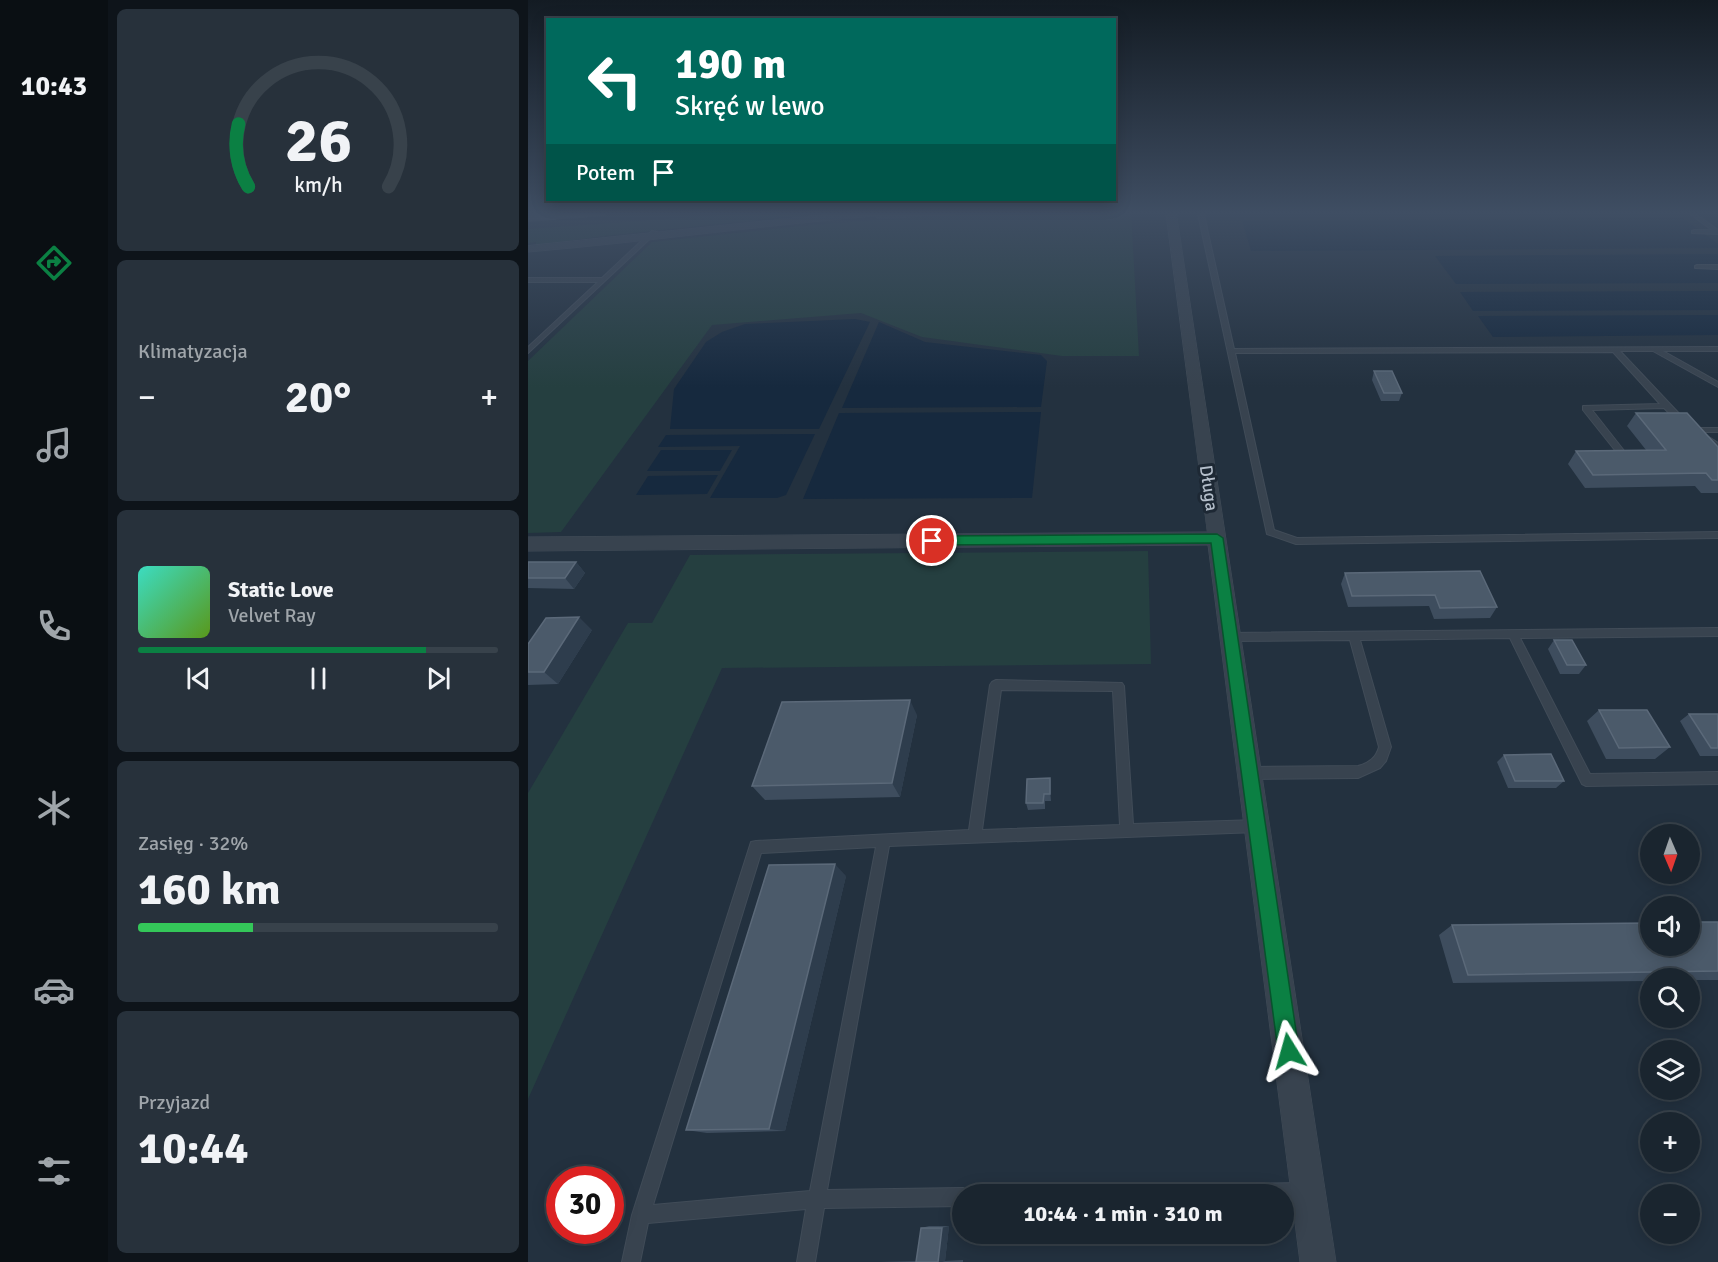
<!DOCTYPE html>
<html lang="pl">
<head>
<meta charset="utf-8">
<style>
	:root { --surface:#1a252f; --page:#27313b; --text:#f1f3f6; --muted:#9fa5aa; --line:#38424b; --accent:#0b8043 }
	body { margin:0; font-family:Signika,sans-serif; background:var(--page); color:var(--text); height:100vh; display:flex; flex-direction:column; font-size:22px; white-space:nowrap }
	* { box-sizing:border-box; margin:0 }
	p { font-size:20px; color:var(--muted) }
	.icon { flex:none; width:33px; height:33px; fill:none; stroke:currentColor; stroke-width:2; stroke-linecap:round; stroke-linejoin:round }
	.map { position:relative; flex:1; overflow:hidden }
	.drawer { display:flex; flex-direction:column; gap:9px; padding:9px; background:#0e141a; width:420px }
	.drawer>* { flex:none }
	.hud { position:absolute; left:18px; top:18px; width:570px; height:183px; border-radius:0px; box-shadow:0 3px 15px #0003,0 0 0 2px var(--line); background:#00695c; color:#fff; overflow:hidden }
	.needle { width:39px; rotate:178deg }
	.controls { position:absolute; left:1112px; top:824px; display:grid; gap:12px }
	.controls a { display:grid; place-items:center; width:60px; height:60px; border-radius:50%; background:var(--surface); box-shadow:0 3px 15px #0003,0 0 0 2px var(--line); font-size:30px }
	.speed { position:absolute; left:18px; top:1166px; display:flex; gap:12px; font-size:30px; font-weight:700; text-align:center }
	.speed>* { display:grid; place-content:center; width:78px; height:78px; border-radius:50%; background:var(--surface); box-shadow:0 3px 15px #0003,0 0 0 2px var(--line); line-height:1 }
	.speed .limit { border:9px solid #d22; background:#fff; color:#111 }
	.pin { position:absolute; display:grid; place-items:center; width:51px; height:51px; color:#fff; margin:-26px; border:3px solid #fff; border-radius:50%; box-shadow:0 2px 6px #0007 }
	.me { position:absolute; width:66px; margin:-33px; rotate:352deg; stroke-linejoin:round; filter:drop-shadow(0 0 4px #0008) }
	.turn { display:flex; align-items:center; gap:21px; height:126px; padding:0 30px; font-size:27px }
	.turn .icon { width:78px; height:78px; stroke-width:2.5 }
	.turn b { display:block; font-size:42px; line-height:51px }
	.then { display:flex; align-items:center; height:57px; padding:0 30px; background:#0003; gap:12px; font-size:22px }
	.big { font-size:45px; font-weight:800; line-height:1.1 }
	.drawer .tile { flex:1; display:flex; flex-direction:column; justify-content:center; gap:9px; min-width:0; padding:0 21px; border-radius:9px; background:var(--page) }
	.drawer .dial { align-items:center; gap:0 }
	.dial svg { height:156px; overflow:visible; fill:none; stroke:var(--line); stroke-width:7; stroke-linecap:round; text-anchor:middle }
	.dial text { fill:var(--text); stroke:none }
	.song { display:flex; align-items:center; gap:18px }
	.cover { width:72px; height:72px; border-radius:9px; background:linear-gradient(135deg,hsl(170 70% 55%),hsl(90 70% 35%)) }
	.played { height:6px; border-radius:3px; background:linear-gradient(90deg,var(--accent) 80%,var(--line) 80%) }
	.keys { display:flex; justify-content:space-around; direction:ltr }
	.heat { display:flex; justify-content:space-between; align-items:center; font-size:33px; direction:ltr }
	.charge { height:9px; border-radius:4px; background:linear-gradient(90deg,#34c759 32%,var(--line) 0) }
	.trip { position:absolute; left:424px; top:1184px; width:342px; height:60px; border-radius:30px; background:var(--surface); box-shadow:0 3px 15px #0003,0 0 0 2px var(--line); font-weight:800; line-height:60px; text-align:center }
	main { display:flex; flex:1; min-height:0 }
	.tab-bar { display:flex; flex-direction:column; width:108px; justify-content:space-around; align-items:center; background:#0a0f13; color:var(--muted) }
	.tab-bar .icon { width:42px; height:42px }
	.tab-bar .selected { color:var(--accent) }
	.tab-bar b { font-size:27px; color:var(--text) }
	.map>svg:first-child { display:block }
	.green { fill:#253f40 }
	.water { fill:#16293e }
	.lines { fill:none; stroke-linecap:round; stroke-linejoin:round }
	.lane-casing { stroke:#414c58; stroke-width:2 }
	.street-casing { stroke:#414c58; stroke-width:1 }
	.secondary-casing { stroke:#414c58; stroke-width:2 }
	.lane { fill:#38434f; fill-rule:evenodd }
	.street { fill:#38434f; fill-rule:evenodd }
	.secondary { fill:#455262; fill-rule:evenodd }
	.wall { fill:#3e4d5e }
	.shaded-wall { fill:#2e3d4d }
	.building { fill:#4b5a6a; stroke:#5b6979; stroke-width:1.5 }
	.route { fill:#0b8043; stroke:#07532c; stroke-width:1.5 }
	.labels { text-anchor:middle; stroke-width:6; stroke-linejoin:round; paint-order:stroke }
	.street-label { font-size:18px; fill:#b4beca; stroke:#1d2834 }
</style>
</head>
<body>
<main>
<nav class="tab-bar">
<b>10:43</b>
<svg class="icon selected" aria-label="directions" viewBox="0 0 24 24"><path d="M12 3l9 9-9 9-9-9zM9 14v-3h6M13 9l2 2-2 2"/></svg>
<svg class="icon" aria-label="music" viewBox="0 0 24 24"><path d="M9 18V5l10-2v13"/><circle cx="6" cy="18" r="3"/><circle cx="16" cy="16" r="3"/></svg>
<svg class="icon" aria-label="phone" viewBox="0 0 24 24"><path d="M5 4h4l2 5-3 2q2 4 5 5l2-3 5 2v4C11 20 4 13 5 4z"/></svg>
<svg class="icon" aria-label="climate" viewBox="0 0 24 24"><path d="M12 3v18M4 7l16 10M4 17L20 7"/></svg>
<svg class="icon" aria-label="car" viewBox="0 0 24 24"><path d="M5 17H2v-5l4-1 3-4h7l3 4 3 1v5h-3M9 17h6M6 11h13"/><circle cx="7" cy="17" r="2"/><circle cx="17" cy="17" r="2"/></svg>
<svg class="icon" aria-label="filters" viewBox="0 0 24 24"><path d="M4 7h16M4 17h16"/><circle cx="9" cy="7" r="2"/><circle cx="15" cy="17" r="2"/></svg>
</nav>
<section class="drawer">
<div class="tile dial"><svg viewBox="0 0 100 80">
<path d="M14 69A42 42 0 1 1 86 69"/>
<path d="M14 69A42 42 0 0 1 9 37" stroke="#0b8043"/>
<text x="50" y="56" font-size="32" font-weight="700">26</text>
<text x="50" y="72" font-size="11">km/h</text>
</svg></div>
<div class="tile"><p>Klimatyzacja</p>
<div class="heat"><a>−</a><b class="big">20°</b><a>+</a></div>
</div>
<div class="tile">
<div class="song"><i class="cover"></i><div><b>Static Love</b><p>Velvet Ray</p></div></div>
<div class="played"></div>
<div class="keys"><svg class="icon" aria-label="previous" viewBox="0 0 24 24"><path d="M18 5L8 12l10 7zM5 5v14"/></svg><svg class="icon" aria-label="pause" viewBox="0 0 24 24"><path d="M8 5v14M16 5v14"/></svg><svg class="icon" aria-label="next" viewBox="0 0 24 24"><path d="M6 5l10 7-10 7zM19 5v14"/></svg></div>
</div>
<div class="tile"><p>Zasięg · 32%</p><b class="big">160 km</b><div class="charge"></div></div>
<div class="tile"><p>Przyjazd</p><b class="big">10:44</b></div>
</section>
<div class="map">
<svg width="1190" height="1262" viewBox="0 0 1190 1262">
	<rect width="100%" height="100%" fill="#23313f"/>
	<path class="green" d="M249 211H287L285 214 75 236 13 245H8V242L0 243V229Z
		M471 211H603L611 356H534L394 337 333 313 184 325 33 532 0 533V361L124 242 282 225Z
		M620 551 623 664 194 668 0 1099V793L100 623H124L162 555Z"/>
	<path class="water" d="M1155 218 1190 244V248L723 251 714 220Z
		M1190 254V283L928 284 907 256Z
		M1190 291V310L945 311 932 292Z
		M1190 315V335L965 337 950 316Z
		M327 319 342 322 291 429H142L146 389 178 342 194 332 217 324Z
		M351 322 397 342 513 355 519 361 513 407 314 408Z
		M513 412 504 498 275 499 311 413Z
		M287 434 258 495 249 498H182L212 446 130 447 138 435Z
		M133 450H204L192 471H119Z
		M190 475 179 494 108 495 120 476Z"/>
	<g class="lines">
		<defs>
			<path id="lane" d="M675 211H682L676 215 706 349 1190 347V351H1135L1190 382V387L1125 351H1092L1159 422 1155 424H1152L1136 408 1064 410 1097 452 1093 455 1090 454 1055 410V406L1132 404 1085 352 707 353 746 530 769 538 1190 532V538L768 544 739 534 670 214Z
				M1158 211H1163L1190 230V234L1164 233V231L1166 230H1184Z
				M124 231 129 232 0 353V347L70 282H0V278H74Z
				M1169 265H1190V269L1167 268V266Z
				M1161 428H1190V432H1173L1190 443V449L1161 432Z
				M1190 628V636L992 638 1062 774 1190 772V784L1058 786 1054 784 982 638 832 640 863 747 858 761 852 768 830 778 722 779 718 777 716 773 718 769 722 767 830 766C841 763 848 758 851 747L822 640 703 641 699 640 698 637 699 634 703 633Z
				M468 680 594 683 596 686 605 824 729 820 734 822 735 826 734 830 729 832 361 846 299 1190 435 1188 441 1191 443 1194H435V1206L296 1208 287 1262H269L278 1209 120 1223 112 1262H94L104 1215 223 842 228 841 441 830 462 685 464 682ZM473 690 585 691 592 825 454 830ZM348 847 282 1191 125 1205 233 853Z
				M777 1183 783 1186 786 1192 783 1198 777 1201H756V1194H637L640 1188 646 1185Z"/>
			<path id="street" d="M332 211H433L428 214 351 219 346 216C230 226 116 242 0 252V246Z
				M638 211H648L808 1262H772L680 545 0 551V537L679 532Z"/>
			<path id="secondary" d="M0 211H83L76 215 0 221Z"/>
		</defs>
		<use href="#lane" class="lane-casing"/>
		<use href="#street" class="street-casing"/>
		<use href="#secondary" class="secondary-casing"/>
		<use href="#lane" class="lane"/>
		<use href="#street" class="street"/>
		<use href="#secondary" class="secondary"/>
	</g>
	<path class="wall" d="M846 371 874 393 871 401H853L844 380Z
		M1108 413 1190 447V493H1173L1167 486 1057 488 1040 464 1048 451 1118 450 1099 426Z
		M0 562H48L57 573 46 589 0 588Z
		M817 573 969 607 962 618 906 619 901 606 820 607 813 584Z
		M64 630 30 684 0 685V644Z
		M1026 640 1058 665 1051 674H1032L1020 649Z
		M1071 710 1142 747 1127 759H1078L1059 721Z
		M1161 714H1190V756H1172L1152 721Z
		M389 715 372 797 237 800 224 786Z
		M976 755 1036 781 1028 788H980L969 762Z
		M522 778 523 785V801H517V809L500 810 498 803Z
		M318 876 257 1131 179 1133 158 1130Z
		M1190 922V980H1161V978H1122V981L925 983 911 935 924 925Z
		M401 1226H421L417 1261 435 1260V1262H351L388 1261 393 1228Z"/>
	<path class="shaded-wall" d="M48 562 57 573 46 589 37 578Z
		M51 617 64 630 30 684 16 672Z
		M382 700 389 715 372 797 364 783Z
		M522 778 523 785V801L522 794Z
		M307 864 318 876 257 1131 241 1129Z
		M421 1226 417 1261 414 1262H410L414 1228Z"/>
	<path class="building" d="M846 371H864L874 393H856Z
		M1108 413H1159L1190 447V480H1184L1178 473 1065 475 1048 451 1138 450Z
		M0 562H48L37 578H0Z
		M952 571 969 607 912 608 907 595 824 596 817 573Z
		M51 617 16 672H0V644L18 618Z
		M1026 640H1044L1058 665H1039Z
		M382 700 364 783 224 786 254 702Z
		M1071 710H1119L1142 747 1091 748Z
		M1161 714H1190V748H1183Z
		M1023 754 1036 781H987L976 755Z
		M522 778V794H516L515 803H498L499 779Z
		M307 864 241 1129 158 1130 241 865Z
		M1161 922H1190V971L940 975 924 925 1122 923V945H1161Z
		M393 1228H414L410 1262H388Z"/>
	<linearGradient id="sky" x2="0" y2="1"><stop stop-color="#131b23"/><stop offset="0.55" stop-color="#3f4e63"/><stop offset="1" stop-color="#3f4e63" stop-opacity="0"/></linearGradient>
	<rect width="1190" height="387" fill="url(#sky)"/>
	<path class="route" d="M689 534 695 538 771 1051 768 1058 761 1061 753 1058 750 1051 683 543 404 545 398 541 404 536Z"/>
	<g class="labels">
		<g class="street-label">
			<text transform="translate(681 488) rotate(82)" y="6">Długa</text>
		</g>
	</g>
</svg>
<div class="controls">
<a><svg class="needle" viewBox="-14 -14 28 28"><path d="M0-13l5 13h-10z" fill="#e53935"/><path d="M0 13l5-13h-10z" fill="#9fa5aa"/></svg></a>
<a><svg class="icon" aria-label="sound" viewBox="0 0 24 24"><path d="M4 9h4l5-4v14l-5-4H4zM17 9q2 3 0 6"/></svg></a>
<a><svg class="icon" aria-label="search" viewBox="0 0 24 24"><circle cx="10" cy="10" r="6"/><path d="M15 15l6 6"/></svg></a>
<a><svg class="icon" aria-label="layers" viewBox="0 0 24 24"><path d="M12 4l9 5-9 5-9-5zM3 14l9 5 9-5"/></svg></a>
<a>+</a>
<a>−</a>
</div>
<div class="speed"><div class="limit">30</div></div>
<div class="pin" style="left:404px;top:541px;background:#d93025"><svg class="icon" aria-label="arrive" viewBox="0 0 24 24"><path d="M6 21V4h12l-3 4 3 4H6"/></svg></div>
<svg class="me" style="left:761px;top:1051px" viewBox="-20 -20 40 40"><path d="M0-17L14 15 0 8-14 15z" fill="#0b8043" stroke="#fff" stroke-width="4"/></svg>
<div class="trip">10:44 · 1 min · 310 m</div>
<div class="hud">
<div class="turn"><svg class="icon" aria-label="left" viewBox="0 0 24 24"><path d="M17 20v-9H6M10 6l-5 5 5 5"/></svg><div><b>190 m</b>Skręć w lewo</div></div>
<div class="then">Potem<svg class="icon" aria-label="arrive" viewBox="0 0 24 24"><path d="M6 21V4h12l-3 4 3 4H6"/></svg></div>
</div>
</div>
</main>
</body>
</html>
